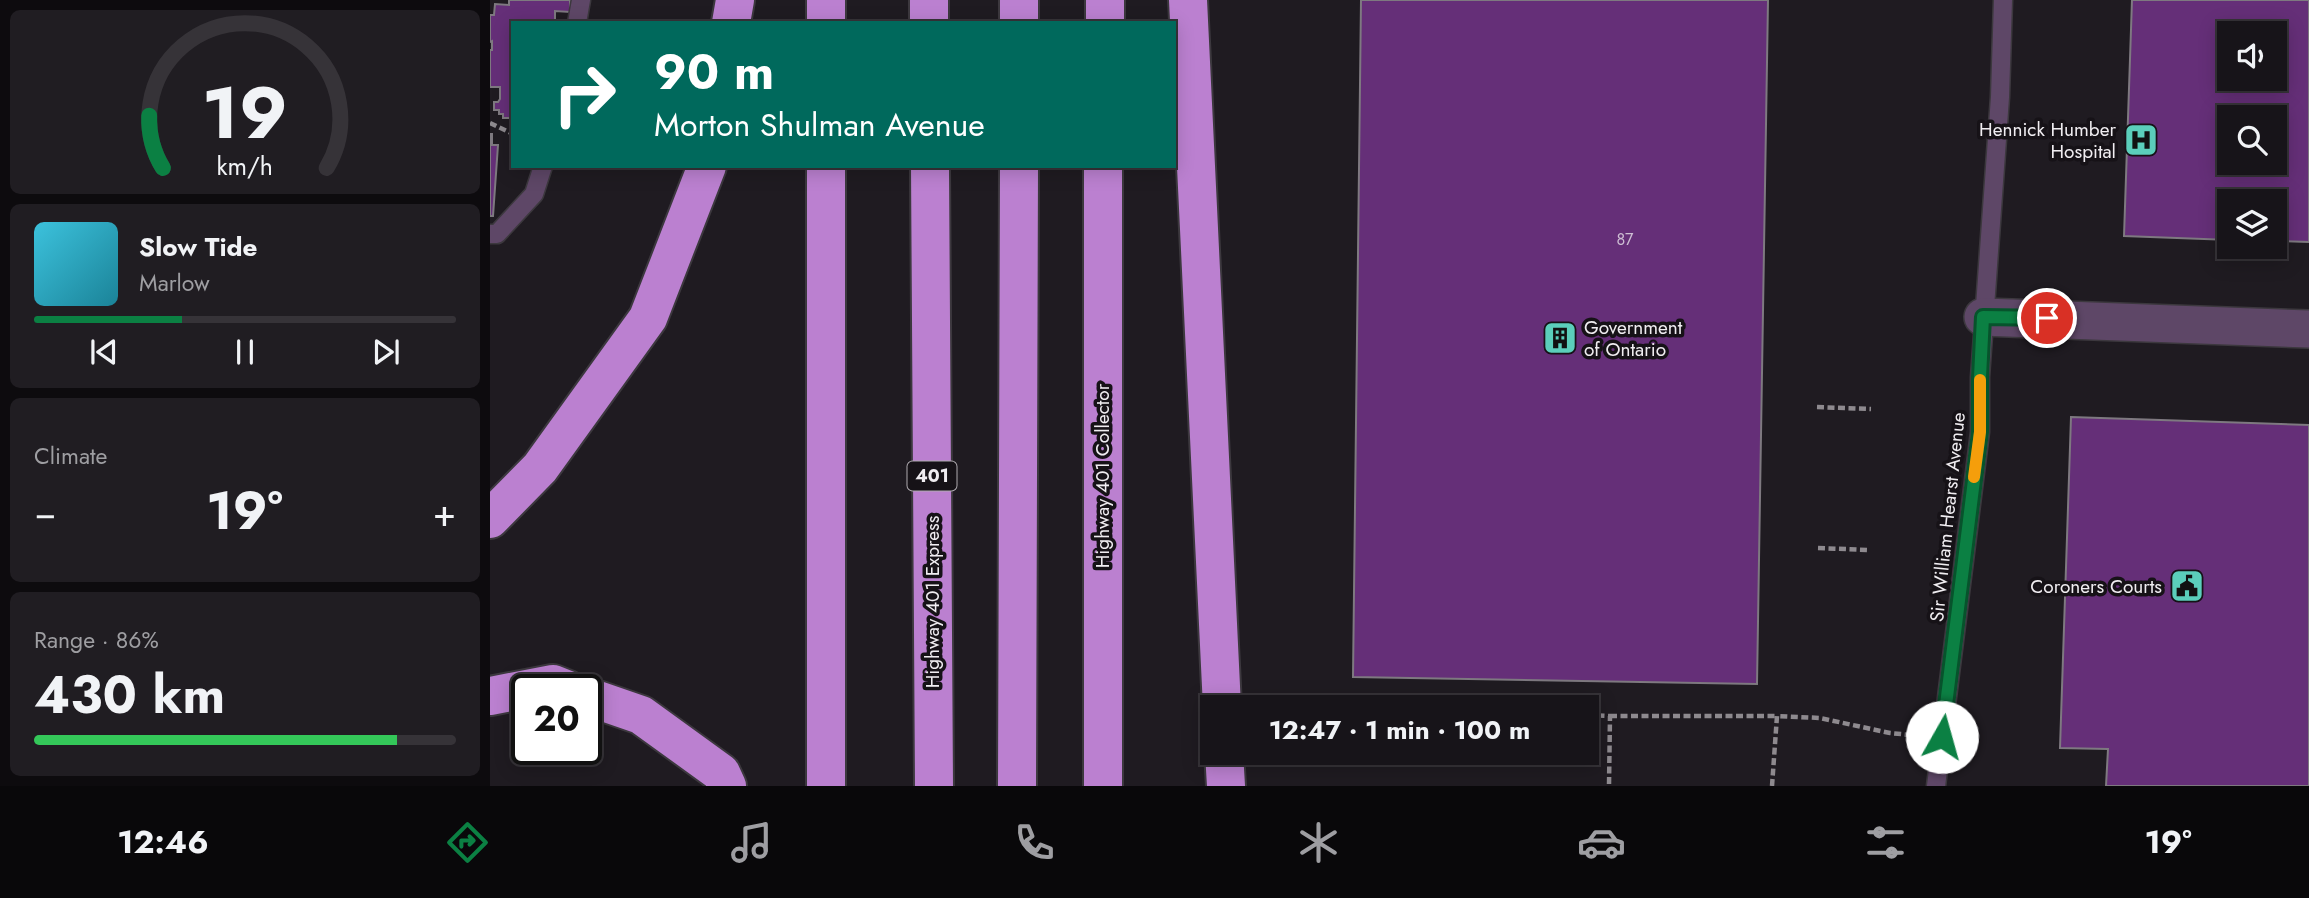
<!DOCTYPE html>
<html lang="en">
<head>
<meta charset="utf-8">
<style>
	:root { --surface:#171419; --page:#201d22; --text:#f1f3f6; --muted:#9e9ea2; --line:#363338; --accent:#0b8043 }
	body { margin:0; font-family:Jost,sans-serif; background:var(--page); color:var(--text); height:100vh; display:flex; flex-direction:column; font-size:26px; white-space:nowrap }
	* { box-sizing:border-box; margin:0 }
	p { font-size:23px; color:var(--muted) }
	.icon { flex:none; width:38px; height:38px; fill:none; stroke:currentColor; stroke-width:2; stroke-linecap:round; stroke-linejoin:round }
	.map { position:relative; flex:1; overflow:hidden }
	.drawer { display:flex; flex-direction:column; gap:10px; padding:10px; background:#0d0b0e; width:490px }
	.drawer>* { flex:none }
	.guide { position:absolute; left:21px; top:21px; width:665px; height:147px; border-radius:0px; box-shadow:0 4px 18px #0003,0 0 0 2px var(--line); background:#00695c; color:#fff; overflow:hidden }
	.buttons { position:absolute; left:1727px; top:21px; display:grid; gap:14px }
	.buttons a { display:grid; place-items:center; width:70px; height:70px; border-radius:0px; background:var(--surface); box-shadow:0 4px 18px #0003,0 0 0 2px var(--line); font-size:35px }
	.speed { position:absolute; left:21px; top:674px; display:flex; gap:14px; font-size:35px; font-weight:700; text-align:center }
	.speed>* { display:grid; place-content:center; width:91px; height:91px; border-radius:50%; background:var(--surface); box-shadow:0 4px 18px #0003,0 0 0 2px var(--line); line-height:1 }
	.speed .limit { border:4px solid #111; border-radius:10px; background:#fff; color:#111 }
	.pin { position:absolute; display:grid; place-items:center; width:60px; height:60px; color:#fff; margin:-30px; border:4px solid #fff; border-radius:50%; box-shadow:0 2px 7px #0007 }
	.me { position:absolute; width:77px; margin:-38px; rotate:7deg; stroke-linejoin:round; filter:drop-shadow(0 0 5px #0008) }
	.turn { display:flex; align-items:center; gap:24px; height:147px; padding:0 28px; font-size:32px }
	.turn .icon { width:91px; height:91px; stroke-width:2.5 }
	.turn b { display:block; font-size:49px; line-height:60px }
	.big { font-size:52px; font-weight:700; line-height:1.1 }
	.drawer .widget { flex:1; display:flex; flex-direction:column; justify-content:center; gap:10px; min-width:0; padding:0 24px; border-radius:10px; background:var(--page) }
	.drawer .dial { align-items:center; gap:0 }
	.dial svg { height:182px; overflow:visible; fill:none; stroke:var(--line); stroke-width:7; stroke-linecap:round; text-anchor:middle }
	.dial text { fill:var(--text); stroke:none }
	.song { display:flex; align-items:center; gap:21px }
	.cover { width:84px; height:84px; border-radius:10px; background:linear-gradient(135deg,hsl(190 70% 55%),hsl(190 70% 35%)) }
	.played { height:7px; border-radius:4px; background:linear-gradient(90deg,var(--accent) 35%,var(--line) 35%) }
	.keys { display:flex; justify-content:space-around; direction:ltr }
	.heat { display:flex; justify-content:space-between; align-items:center; font-size:38px; direction:ltr }
	.charge { height:10px; border-radius:5px; background:linear-gradient(90deg,#34c759 86%,var(--line) 0) }
	.trip { position:absolute; left:710px; top:695px; width:399px; height:70px; border-radius:0px; background:var(--surface); box-shadow:0 4px 18px #0003,0 0 0 2px var(--line); font-weight:700; line-height:70px; text-align:center }
	.tabs { display:flex; height:112px; justify-content:space-around; align-items:center; background:#09080a; color:var(--muted) }
	.tabs .icon { width:49px; height:49px }
	.tabs .on { color:var(--accent) }
	.tabs b { font-size:32px; color:var(--text) }
	main { display:flex; flex:1; min-height:0 }
	.map>svg:first-child { display:block }
	.building { fill:#652f78; stroke:#7e7980; stroke-width:2; fill-rule:evenodd }
	.lines { fill:none; stroke-linecap:round; stroke-linejoin:round }
	.service-casing { stroke:#3c383e; stroke-width:21 }
	.minor-casing { stroke:#3c383e; stroke-width:40 }
	.motorway-casing { stroke:#3c383e; stroke-width:42 }
	.path { stroke:#8e8a8f; stroke-width:4.5; stroke-dasharray:7 3.5; stroke-linecap:butt }
	.service { stroke:#5e4767; stroke-width:18 }
	.minor { stroke:#5e4767; stroke-width:37 }
	.motorway { stroke:#bb80d0; stroke-width:38 }
	.route-casing { stroke:#07532c; stroke-width:18 }
	.route { stroke:#0b8043; stroke-width:12 }
	.slow { stroke:#f59e0b; stroke-width:12 }
	.labels { text-anchor:middle; stroke-width:7; stroke-linejoin:round; paint-order:stroke }
	.number-label { font-size:16px; fill:#cdbed3 }
	.shield { fill:#161217; stroke:#afabb0; stroke-width:2 }
	.shield-label { font-size:18px; font-weight:bold; fill:#f0edf1 }
	.poi-label { font-size:19px; fill:#f0edf1; stroke:#161217; text-anchor:end }
	.street-label { font-size:19px; fill:#f0edf1; stroke:#161217 }
</style>
</head>
<body>
<main>
<section class="drawer">
<div class="widget dial"><svg viewBox="0 0 100 80">
<path d="M14 69A42 42 0 1 1 86 69"/>
<path d="M14 69A42 42 0 0 1 8 46" stroke="#0b8043"/>
<text x="50" y="56" font-size="32" font-weight="700">19</text>
<text x="50" y="72" font-size="11">km/h</text>
</svg></div>
<div class="widget">
<div class="song"><i class="cover"></i><div><b>Slow Tide</b><p>Marlow</p></div></div>
<div class="played"></div>
<div class="keys"><svg class="icon" aria-label="previous" viewBox="0 0 24 24"><path d="M18 5L8 12l10 7zM5 5v14"/></svg><svg class="icon" aria-label="pause" viewBox="0 0 24 24"><path d="M8 5v14M16 5v14"/></svg><svg class="icon" aria-label="next" viewBox="0 0 24 24"><path d="M6 5l10 7-10 7zM19 5v14"/></svg></div>
</div>
<div class="widget"><p>Climate</p>
<div class="heat"><a>−</a><b class="big">19°</b><a>+</a></div>
</div>
<div class="widget"><p>Range · 86%</p><b class="big">430 km</b><div class="charge"></div></div>
</section>
<div class="map">
<svg width="1819" height="786" viewBox="0 0 1819 786">
	<rect width="100%" height="100%" fill="#1f1b21"/>
	<path class="building" d="M19 0H80V12L65 11V23H23V118H13V114H9V110H4V102H8L10 99V87H0V50H2V41L0 42V15H4L5 4 19 5Z
		M871 0H1278L1267 684 863 677Z
		M1642 0H1819V242L1785 241V201H1740V240L1634 236ZM1740 33H1785V79H1740ZM1740 117H1785V163H1740Z
		M0 134H2V145H8L3 216H0Z
		M1581 417 1819 425V786H1616L1618 749 1570 748Z"/>
	<g class="lines">
		<defs>
			<path id="service" d="M87 23 91 0
				M0 234H7L44 194 53 166
				M1446 786 1490 432V377L1510 97 1513 0"/>
			<path id="minor" d="M1493 317 1819 329"/>
			<path id="motorway" d="M439 0V23
				M698 0 732 707
				M241 23 245 0
				M336 23V0
				M529 23V0
				M615 23V0
				M440 166 444 786
				M0 519 50 468 158 318 217 166
				M0 696 63 684 78 690
				M96 696 151 715 231 773 237 786
				M734 752 736 786
				M336 786V166
				M527 786 529 166
				M613 786V166"/>
		</defs>
		<use href="#service" class="service-casing"/>
		<use href="#minor" class="minor-casing"/>
		<use href="#motorway" class="motorway-casing"/>
		<path class="path" d="M0 123 23 134
			M1327 407 1381 409
			M1328 548 1378 550
			M1097 715 1120 716 1119 786
			M1120 716H1287
			M1282 786 1287 716 1330 718 1400 733 1430 736"/>
		<use href="#service" class="service"/>
		<use href="#minor" class="minor"/>
		<use href="#motorway" class="motorway"/>
	</g>
	<g class="lines">
		<defs>
			<path id="route" d="M1452 737 1490 432V377L1493 317 1557 318"/>
		</defs>
		<use href="#route" class="route-casing"/>
		<use href="#route" class="route"/>
		<path class="slow" d="M1484 477 1490 432V380"/>
	</g>
	<defs>
		<symbol id="hospital-square" viewBox="-11 -11 22 22"><rect x="-9" y="-9" width="18" height="18" rx="4" fill="#5bcebb" stroke="#161217"/><path d="M-5-5h3v3.5h4V-5h3V5h-3V1.5h-4V5h-3Z" fill="#111"/></symbol>
		<symbol id="building-square" viewBox="-11 -11 22 22"><rect x="-9" y="-9" width="18" height="18" rx="4" fill="#5bcebb" stroke="#161217"/><path d="M-4-6H4V6H1V3H-1V6H-4ZM-2.5-4.3h1.7v1.8h-1.7ZM.8-4.3h1.7v1.8H.8ZM-2.5-1h1.7V.8h-1.7ZM.8-1h1.7V.8H.8Z" fill="#111"/></symbol>
		<symbol id="civic-square" viewBox="-11 -11 22 22"><rect x="-9" y="-9" width="18" height="18" rx="4" fill="#5bcebb" stroke="#161217"/><path d="M-.6-6.5H3V-4.5H.6V-3L4-1V1h2V6H-6V1h2V-1L-.6-3ZM-1.2 2.5V6h2.4V2.5Z" fill="#111"/></symbol>
	</defs>
	<g fill-rule="evenodd">
		<use href="#hospital-square" x="1632" y="121" width="38" height="38"/>
		<use href="#building-square" x="1051" y="319" width="38" height="38"/>
		<use href="#civic-square" x="1678" y="567" width="38" height="38"/>
	</g>
	<g class="labels">
		<g class="number-label">
			<text x="1135" y="245">87</text>
		</g>
		<rect class="shield" x="417.5" y="461.5" width="49" height="29" rx="5"/>
		<g class="shield-label">
			<text x="442" y="482">401</text>
		</g>
		<g class="poi-label">
			<text x="1626" y="136">Hennick Humber<tspan x="1626" dy="22">Hospital</tspan></text>
			<text x="1094" y="334" text-anchor="start">Government<tspan x="1094" dy="22">of Ontario</tspan></text>
			<text x="1672" y="593">Coroners Courts</text>
		</g>
		<g class="street-label">
			<text transform="translate(612 476) rotate(-90)" y="7">Highway 401 Collector</text>
			<text transform="translate(1457 517) rotate(-84)" y="7">Sir William Hearst Avenue</text>
			<text transform="translate(442 602) rotate(-90)" y="7">Highway 401 Express</text>
		</g>
	</g>
</svg>
<div class="buttons">
<a><svg class="icon" aria-label="sound" viewBox="0 0 24 24"><path d="M4 9h4l5-4v14l-5-4H4zM17 9q2 3 0 6"/></svg></a>
<a><svg class="icon" aria-label="search" viewBox="0 0 24 24"><circle cx="10" cy="10" r="6"/><path d="M15 15l6 6"/></svg></a>
<a><svg class="icon" aria-label="layers" viewBox="0 0 24 24"><path d="M12 4l9 5-9 5-9-5zM3 14l9 5 9-5"/></svg></a>
</div>
<div class="speed"><div class="limit">20</div></div>
<div class="pin" style="left:1557px;top:318px;background:#d93025"><svg class="icon" aria-label="arrive" viewBox="0 0 24 24"><path d="M6 21V4h12l-3 4 3 4H6"/></svg></div>
<svg class="me" style="left:1452px;top:737px" viewBox="-20 -20 40 40"><circle r="19" fill="#fff"/><path d="M0-13L10 11 0 6-10 11z" fill="#0b8043"/></svg>
<div class="trip">12:47 · 1 min · 100 m</div>
<div class="guide">
<div class="turn"><svg class="icon" aria-label="right" viewBox="0 0 24 24"><path d="M7 20v-9h11M14 6l5 5-5 5"/></svg><div><b>90 m</b>Morton Shulman Avenue</div></div>
</div>
</div>
</main>
<nav class="tabs">
<b>12:46</b>
<svg class="icon on" aria-label="directions" viewBox="0 0 24 24"><path d="M12 3l9 9-9 9-9-9zM9 14v-3h6M13 9l2 2-2 2"/></svg>
<svg class="icon" aria-label="music" viewBox="0 0 24 24"><path d="M9 18V5l10-2v13"/><circle cx="6" cy="18" r="3"/><circle cx="16" cy="16" r="3"/></svg>
<svg class="icon" aria-label="phone" viewBox="0 0 24 24"><path d="M5 4h4l2 5-3 2q2 4 5 5l2-3 5 2v4C11 20 4 13 5 4z"/></svg>
<svg class="icon" aria-label="climate" viewBox="0 0 24 24"><path d="M12 3v18M4 7l16 10M4 17L20 7"/></svg>
<svg class="icon" aria-label="car" viewBox="0 0 24 24"><path d="M5 17H2v-5l4-1 3-4h7l3 4 3 1v5h-3M9 17h6M6 11h13"/><circle cx="7" cy="17" r="2"/><circle cx="17" cy="17" r="2"/></svg>
<svg class="icon" aria-label="filters" viewBox="0 0 24 24"><path d="M4 7h16M4 17h16"/><circle cx="9" cy="7" r="2"/><circle cx="15" cy="17" r="2"/></svg>
<b>19°</b>
</nav>
</body>
</html>
